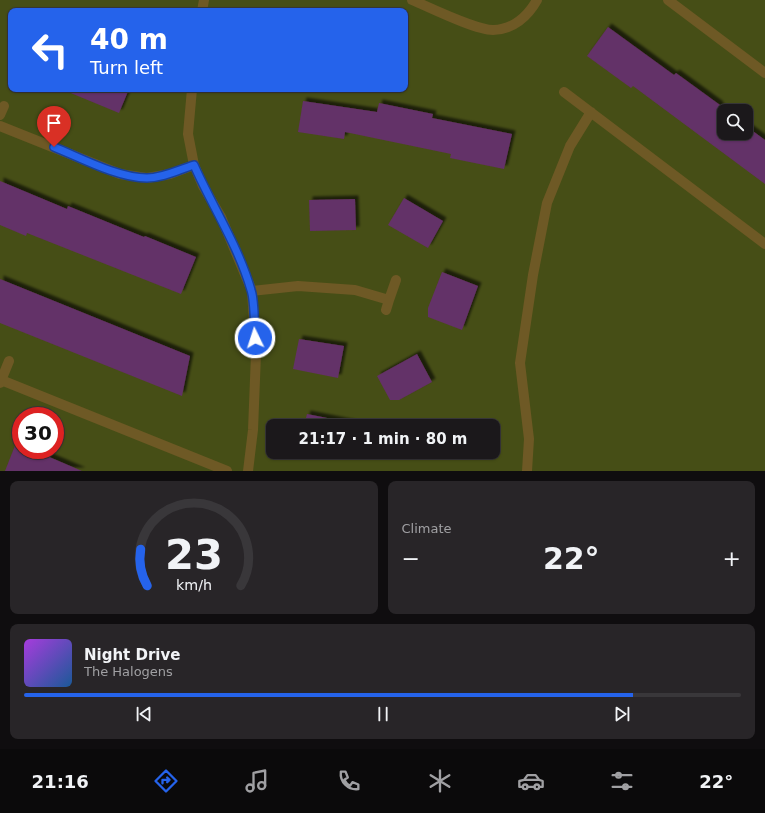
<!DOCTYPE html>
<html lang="en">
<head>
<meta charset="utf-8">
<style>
	:root { --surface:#1b181b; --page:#282528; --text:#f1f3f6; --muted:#a0a0a3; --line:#39373a; --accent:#2563eb }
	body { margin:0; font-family:"DejaVu Sans",sans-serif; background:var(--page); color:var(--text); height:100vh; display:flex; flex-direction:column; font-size:15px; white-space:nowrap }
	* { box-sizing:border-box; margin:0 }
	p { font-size:13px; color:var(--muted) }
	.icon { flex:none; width:22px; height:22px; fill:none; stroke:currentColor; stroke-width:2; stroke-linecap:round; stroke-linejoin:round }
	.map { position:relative; height:471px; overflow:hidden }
	.panel { display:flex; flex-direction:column; gap:10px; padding:10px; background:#0f0d0f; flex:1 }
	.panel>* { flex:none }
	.hud { position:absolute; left:8px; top:8px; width:400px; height:84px; border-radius:8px; box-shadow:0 1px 3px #0004,0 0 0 1px var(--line); background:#2563eb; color:#fff; overflow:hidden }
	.controls { position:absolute; left:717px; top:104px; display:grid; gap:8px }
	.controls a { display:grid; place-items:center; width:36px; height:36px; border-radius:8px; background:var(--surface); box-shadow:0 1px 3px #0004,0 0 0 1px var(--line); font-size:20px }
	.speed { position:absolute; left:12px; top:407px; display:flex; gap:8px; font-size:20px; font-weight:700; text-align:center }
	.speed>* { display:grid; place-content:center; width:52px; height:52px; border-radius:50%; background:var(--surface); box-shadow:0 1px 3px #0004,0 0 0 1px var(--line); line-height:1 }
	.speed .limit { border:6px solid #d22; background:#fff; color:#111 }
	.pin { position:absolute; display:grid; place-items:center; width:34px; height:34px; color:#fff; margin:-41px -17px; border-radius:50% 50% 50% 0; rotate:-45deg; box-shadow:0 0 4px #0007 }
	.pin .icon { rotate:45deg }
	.me { position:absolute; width:44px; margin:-22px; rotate:356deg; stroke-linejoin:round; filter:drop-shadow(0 0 3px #0008) }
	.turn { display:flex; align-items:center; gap:14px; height:84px; padding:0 16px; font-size:18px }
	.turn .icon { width:52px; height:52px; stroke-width:2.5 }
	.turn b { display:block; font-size:28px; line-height:34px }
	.big { font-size:30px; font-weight:800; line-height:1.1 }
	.panel .widget { flex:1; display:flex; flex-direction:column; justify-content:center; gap:6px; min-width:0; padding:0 14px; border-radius:8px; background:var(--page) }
	.panel .dial { align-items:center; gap:0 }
	.dial svg { height:104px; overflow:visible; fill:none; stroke:var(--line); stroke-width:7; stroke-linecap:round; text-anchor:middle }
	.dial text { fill:var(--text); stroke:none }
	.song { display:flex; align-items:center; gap:12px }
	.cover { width:48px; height:48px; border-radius:6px; background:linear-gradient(135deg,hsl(280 70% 55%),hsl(210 70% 35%)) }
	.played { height:4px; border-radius:2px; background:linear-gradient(90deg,var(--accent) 85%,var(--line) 85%) }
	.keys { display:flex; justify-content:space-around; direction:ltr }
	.heat { display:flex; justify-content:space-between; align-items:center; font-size:22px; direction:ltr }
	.panel .tiles { flex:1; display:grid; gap:10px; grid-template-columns:1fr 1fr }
	.widget:last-child { grid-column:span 2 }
	.trip { position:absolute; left:266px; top:419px; width:234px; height:40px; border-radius:8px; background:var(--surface); box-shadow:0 1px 3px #0004,0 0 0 1px var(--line); font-weight:800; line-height:40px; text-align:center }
	.menu { display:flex; height:64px; justify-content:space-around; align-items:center; background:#0b0a0b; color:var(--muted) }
	.menu .icon { width:28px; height:28px }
	.menu .current { color:var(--accent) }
	.menu b { font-size:18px; color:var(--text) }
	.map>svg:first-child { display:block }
	.green { fill:#464e16; fill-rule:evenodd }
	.building { fill:#643067; filter:url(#shadow) }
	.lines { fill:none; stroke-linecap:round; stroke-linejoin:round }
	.minor { stroke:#6e5925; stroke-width:10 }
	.route-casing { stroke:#184099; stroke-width:10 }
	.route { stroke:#2563eb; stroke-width:7 }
</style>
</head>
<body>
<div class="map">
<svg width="765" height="471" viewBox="0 0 765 471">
	<defs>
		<filter id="shadow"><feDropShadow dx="3.5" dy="-3.5" stdDeviation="1" flood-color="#0009"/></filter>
	</defs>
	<rect width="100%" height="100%" fill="#242024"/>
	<path class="green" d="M0 0H765V471H0ZM11 11H405V89H11ZM724 111H746V133H724ZM21 416H55V450H21ZM273 426H493V452H273Z"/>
	<path class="building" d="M608 27 674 75 676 73 720 105 719 106 726 111H724V133H746V126L765 140V184L633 86 631 88 587 56Z
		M61 89H129L119 113Z
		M303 101 377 112 379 103 433 114 432 118 512 134 504 169 450 158 451 154 345 132 344 139 298 132Z
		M0 181 67 209 68 206 144 237 145 236 196 257 181 294 27 233 26 236 0 225Z
		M404 198 443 221 428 248 388 225Z
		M355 199 356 230 310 231 309 200Z
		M442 272 478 286 462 330 428 317V308Z
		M0 279 190 356 182 396 0 323Z
		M299 339 344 346 338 378 293 369Z
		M417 354 432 382 399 400H390L377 376Z
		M307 414 352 423 351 426H304Z
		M16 443 21 445V450H33L82 471H5Z
		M312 452H346L344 459Z"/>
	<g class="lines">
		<path class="minor" d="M412 0C431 8 475 30 493 30 513 30 528 16 537 0
			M668 0 765 73
			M202 11 204 0
			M192 89 188 134 194 165 203 186 221 217 252 291 256 354 253 430 248 471
			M564 92 765 244
			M0 115 4 106
			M0 126 120 174 147 178 170 174 194 165
			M252 291 298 286 355 290 389 300 396 280
			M386 310 389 300
			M1 380 227 471
			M0 383 9 361
			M527 471 529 439 520 363 533 275 547 203 570 146 591 112"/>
	</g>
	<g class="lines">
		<defs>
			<path id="route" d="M54 147C81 158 118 178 147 178 163 178 178 170 194 165 212 206 238 245 251 290 255 302 254 324 255 338"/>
		</defs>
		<use href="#route" class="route-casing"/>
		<use href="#route" class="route"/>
	</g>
</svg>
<div class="controls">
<a><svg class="icon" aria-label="search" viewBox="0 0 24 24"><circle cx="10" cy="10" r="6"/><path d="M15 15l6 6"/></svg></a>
</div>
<div class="speed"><div class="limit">30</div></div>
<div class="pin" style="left:54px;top:147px;background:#d93025"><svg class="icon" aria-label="arrive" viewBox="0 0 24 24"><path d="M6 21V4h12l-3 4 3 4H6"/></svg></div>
<svg class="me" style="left:255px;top:338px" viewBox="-20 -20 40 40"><circle r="17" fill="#2563eb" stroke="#fff" stroke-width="3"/><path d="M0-11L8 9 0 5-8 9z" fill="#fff"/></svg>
<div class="trip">21:17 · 1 min · 80 m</div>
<div class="hud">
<div class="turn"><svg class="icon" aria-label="left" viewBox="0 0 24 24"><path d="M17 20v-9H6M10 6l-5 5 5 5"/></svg><div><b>40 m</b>Turn left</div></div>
</div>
</div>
<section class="panel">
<div class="tiles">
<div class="widget dial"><svg viewBox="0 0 100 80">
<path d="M14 69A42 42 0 1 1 86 69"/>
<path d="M14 69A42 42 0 0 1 9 41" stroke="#2563eb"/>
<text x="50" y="56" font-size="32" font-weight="700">23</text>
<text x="50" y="72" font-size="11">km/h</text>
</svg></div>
<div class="widget"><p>Climate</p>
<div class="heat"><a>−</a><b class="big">22°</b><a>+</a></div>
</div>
<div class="widget">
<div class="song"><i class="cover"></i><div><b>Night Drive</b><p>The Halogens</p></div></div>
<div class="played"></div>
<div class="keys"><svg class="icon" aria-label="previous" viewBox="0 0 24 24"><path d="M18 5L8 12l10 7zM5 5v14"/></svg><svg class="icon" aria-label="pause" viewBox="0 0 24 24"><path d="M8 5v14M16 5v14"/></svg><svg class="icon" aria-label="next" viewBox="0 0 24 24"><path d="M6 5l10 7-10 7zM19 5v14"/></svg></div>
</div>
</div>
</section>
<nav class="menu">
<b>21:16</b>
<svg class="icon current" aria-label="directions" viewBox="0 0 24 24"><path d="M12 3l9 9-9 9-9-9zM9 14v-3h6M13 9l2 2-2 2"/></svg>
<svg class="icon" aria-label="music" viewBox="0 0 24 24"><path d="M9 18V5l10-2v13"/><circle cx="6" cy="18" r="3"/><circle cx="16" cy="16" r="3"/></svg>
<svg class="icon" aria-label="phone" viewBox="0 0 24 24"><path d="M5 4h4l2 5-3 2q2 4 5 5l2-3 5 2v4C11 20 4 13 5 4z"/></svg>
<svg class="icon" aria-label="climate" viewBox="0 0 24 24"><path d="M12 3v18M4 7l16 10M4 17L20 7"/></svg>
<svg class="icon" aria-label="car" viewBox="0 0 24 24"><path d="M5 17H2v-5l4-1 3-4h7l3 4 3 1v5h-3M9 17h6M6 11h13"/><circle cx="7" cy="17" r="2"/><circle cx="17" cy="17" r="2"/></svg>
<svg class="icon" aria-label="filters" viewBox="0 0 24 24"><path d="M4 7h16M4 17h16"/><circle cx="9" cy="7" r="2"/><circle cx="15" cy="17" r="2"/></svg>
<b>22°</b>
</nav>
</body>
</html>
